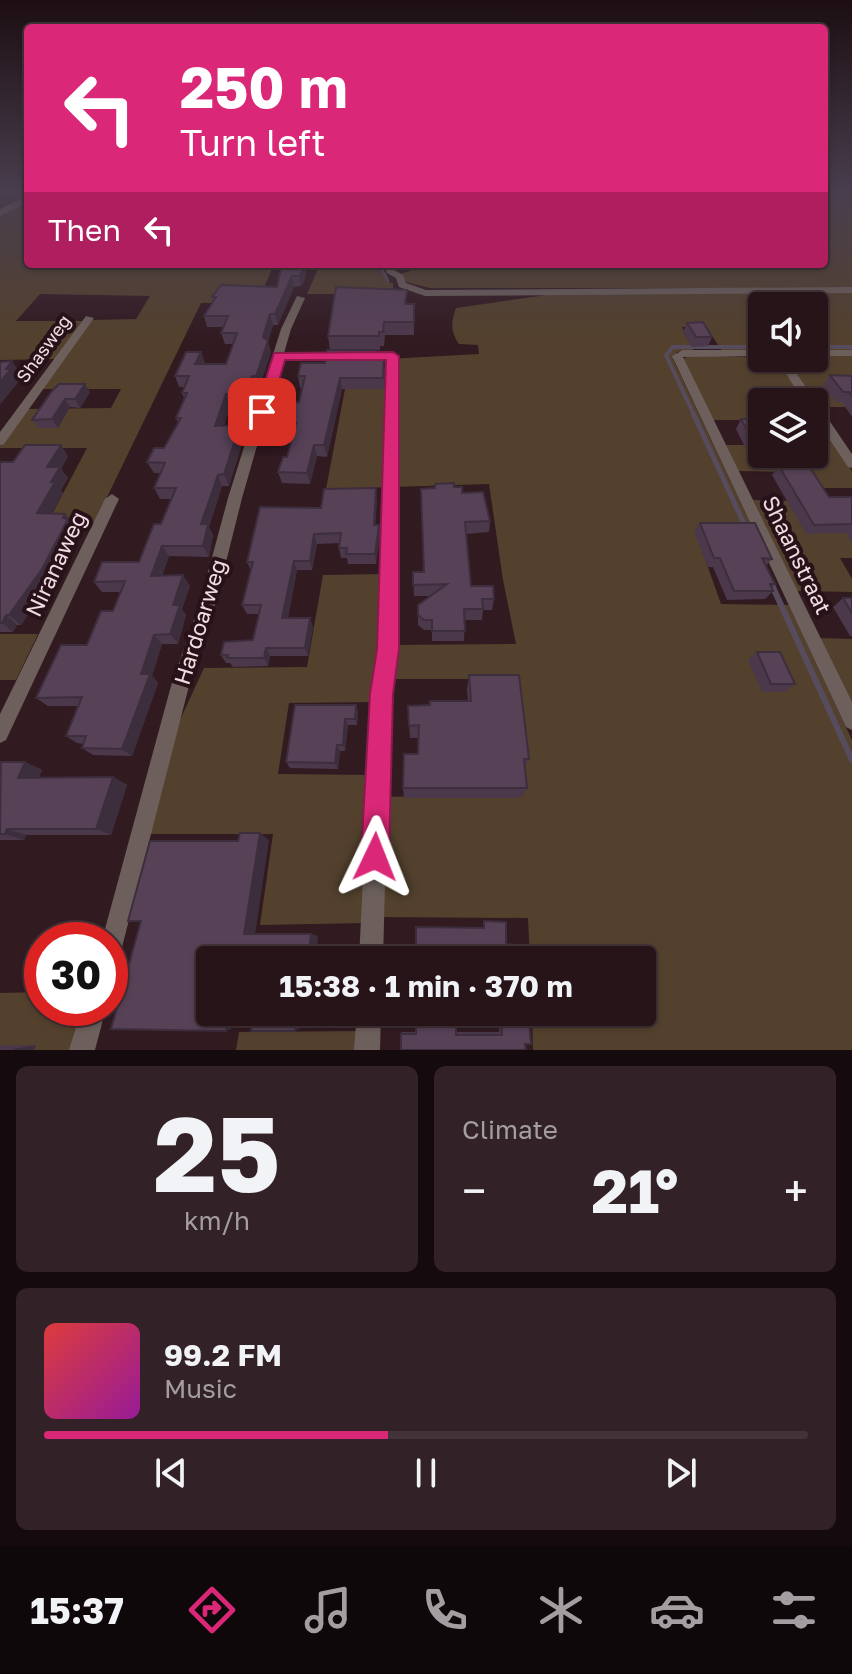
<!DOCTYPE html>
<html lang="en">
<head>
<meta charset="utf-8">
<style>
	:root { --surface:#261419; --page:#322126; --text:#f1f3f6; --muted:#a49ea2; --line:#423338; --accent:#db2777 }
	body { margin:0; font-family:"Golos Text",sans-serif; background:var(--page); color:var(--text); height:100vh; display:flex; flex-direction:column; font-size:30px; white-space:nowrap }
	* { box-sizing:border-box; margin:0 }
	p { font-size:26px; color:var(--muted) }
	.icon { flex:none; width:44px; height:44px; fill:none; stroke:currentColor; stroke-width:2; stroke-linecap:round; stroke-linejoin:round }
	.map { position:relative; height:1050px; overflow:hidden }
	.side { display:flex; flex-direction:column; gap:16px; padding:16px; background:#150b0e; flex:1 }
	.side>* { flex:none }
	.banner { position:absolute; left:24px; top:24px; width:804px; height:244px; border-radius:8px; box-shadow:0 2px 6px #0004,0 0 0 2px var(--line); background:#db2777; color:#fff; overflow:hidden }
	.fabs { position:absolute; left:748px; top:292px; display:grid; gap:16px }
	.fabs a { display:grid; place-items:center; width:80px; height:80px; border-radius:8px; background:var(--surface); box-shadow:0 2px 6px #0004,0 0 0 2px var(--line); font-size:40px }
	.speed { position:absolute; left:24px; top:922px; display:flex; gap:16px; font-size:40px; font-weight:700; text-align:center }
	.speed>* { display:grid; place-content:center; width:104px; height:104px; border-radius:50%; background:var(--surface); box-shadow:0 2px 6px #0004,0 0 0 2px var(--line); line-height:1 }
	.speed .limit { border:12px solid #d22; background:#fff; color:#111 }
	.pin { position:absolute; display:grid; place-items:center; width:68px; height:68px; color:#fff; margin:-34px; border-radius:16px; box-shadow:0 4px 12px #0006 }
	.me { position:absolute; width:88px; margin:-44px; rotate:2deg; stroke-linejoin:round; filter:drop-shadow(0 0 6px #0008) }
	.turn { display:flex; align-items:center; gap:28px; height:168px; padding:0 24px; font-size:36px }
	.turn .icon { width:104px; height:104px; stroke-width:2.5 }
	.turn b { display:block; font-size:56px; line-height:68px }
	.then { display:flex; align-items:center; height:76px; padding:0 24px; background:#0003; gap:16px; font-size:30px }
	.big { font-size:60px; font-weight:700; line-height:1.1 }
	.side .tile { flex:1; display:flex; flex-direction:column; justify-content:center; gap:12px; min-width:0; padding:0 28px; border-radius:12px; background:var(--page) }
	.side .dial { align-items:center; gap:0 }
	.dial b { font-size:104px; line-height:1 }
	.song { display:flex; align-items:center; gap:24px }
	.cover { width:96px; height:96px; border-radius:12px; background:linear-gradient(135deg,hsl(0 70% 55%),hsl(300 70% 35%)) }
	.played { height:8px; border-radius:4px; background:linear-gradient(90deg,var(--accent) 45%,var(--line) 45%) }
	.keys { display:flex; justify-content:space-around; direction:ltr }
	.heat { display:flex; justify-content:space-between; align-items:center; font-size:44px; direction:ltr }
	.side .tiles { flex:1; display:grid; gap:16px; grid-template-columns:1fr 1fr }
	.tile:last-child { grid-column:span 2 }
	.trip { position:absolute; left:196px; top:946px; width:460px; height:80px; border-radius:8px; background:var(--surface); box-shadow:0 2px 6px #0004,0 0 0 2px var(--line); font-weight:700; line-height:80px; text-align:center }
	.menu { display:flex; height:128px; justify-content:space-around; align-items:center; background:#0f080a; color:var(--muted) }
	.menu .icon { width:56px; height:56px }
	.menu .active { color:var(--accent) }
	.menu b { font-size:36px; color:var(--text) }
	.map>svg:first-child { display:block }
	.green { fill:#53412d }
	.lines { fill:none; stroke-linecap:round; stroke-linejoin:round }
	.stream-far3 { stroke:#564c5e; stroke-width:3 }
	.stream-far2 { stroke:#564c5e; stroke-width:4 }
	.stream-far1 { stroke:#564c5e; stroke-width:5 }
	.stream { stroke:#564c5e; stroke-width:6 }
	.street { fill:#6d605c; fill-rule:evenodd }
	.secondary { fill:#97827c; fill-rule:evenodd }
	.wall { fill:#4b384b }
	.shaded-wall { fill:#3d2e3d }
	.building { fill:#574157; stroke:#3d2e3d; stroke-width:2 }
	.route { fill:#db2777; stroke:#8e194d; stroke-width:2 }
	.labels { text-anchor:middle; stroke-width:8; stroke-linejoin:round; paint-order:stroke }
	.far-street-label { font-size:18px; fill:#efdde1; stroke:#281118 }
	.street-label { font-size:22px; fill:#efdde1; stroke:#281118 }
</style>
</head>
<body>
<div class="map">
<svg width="852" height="1050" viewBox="0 0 852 1050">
	<rect width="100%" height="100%" fill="#321a21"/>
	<path class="green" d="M824 192H852V288H430L406 282 401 274 428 264H824Z
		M28 201V264H274L263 290 214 303H201L95 522H48L87 448H0V445L27 409 111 408 121 389H41L92 320 136 319 150 296 40 294 16 321H83L55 359 0 360V216Z
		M312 264H377L387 282 393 283V294H307L317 271Z
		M852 292V350H814V306H762V350L722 351 706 326 682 327 693 350 677 352 673 359 754 531H695L721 604 789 605 852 740V1050H533L532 1012H642V960H530L528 918 378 917 383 797 524 794 519 679H390L394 645 516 644 503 580 489 484 326 489 345 389 387 388 388 359 479 354 478 345 459 344C450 331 451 323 456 308L560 293Z
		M690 355 775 358 806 402H762V420H713L682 360Z
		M814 356H852V407H819L786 360Z
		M814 414 852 471V488H802L792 472 738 471 726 445H762V454H814Z
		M753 500 809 501 852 528V558H840L852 579V592L797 591Z
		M386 574 376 702 289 703 278 774 373 775 365 923 260 925 273 834H149L174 733 204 668 307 667 323 575Z
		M0 634H38L16 680H0Z
		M819 638 852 639V707Z
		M42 992V1008H86L74 1050H0V993Z
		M364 1031 363 1050H236L239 1032Z"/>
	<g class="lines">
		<path class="stream-far3" d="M379 264 388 281"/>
		<path class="stream-far2" d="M814 347H852
			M694 415 666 355 673 347H762"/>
		<path class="stream-far1" d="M693 413 745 526"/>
		<path class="stream" d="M771 583 852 760"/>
		<path class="street" d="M384 264H392L394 270 403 275 406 283 426 290 852 287V293L425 296 399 287 396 278 387 273Z
			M297 296 305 298 291 329 284 353H393L398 356 396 649 390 694 383 960H359L372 694 380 649 388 359H282L242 498 216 602 189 686 121 951 118 959 110 962V940H102L171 686 200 602 228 498 281 329Z
			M86 316 94 318 4 444 0 445V432Z
			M683 350H762V356L683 357 852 702V730L846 727 672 356Z
			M814 350H852V356H814Z
			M776 358H786L816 402 815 404H818L852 454V468L848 467 814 416V402H804Z
			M112 494 119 499 6 740 0 743V714L105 499Z
			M82 1008H106L95 1050H69Z
			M357 1012H381L380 1050H354Z"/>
		<path class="secondary" d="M28 195V202L0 216V209Z"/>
	</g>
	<path class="wall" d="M282 264H308L304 282 301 286 294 287 278 325H273L268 342 271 352 259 388H255L249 406H230L224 426 244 437 229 486H222L209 527 213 535 209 557 169 556 162 576 190 586 182 609 186 615 178 644H162L152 676 158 683 132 756 93 755 82 748 84 744 77 743 66 736 79 706H48L36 698 87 645 113 611 120 592H102L94 582 139 562 161 524 171 499H160L154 488 160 473H154L147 462 164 448 178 423 176 418 184 398 182 393 184 387H179L175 376 201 352 205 364H226L233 344H225L221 333 224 327H207L204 316 213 302 212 297 277 287Z
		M407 304H414V335H385L384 346H380V350H330L328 336Z
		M687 323 712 337 708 346 692 347 683 332Z
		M378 358 385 369 384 389H342L327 457 317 456 310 484 282 483 278 472 287 457 293 435H288L285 423 299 402 302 388H300L298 376 325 363Z
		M830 375 852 376V417L842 402H836L823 385Z
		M52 391 90 392 80 408 70 407 58 428H38L32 420Z
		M741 419H762V447H745L736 429Z
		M68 456 61 469 68 478 61 490 63 493 52 513 74 524 77 529 52 579 21 625H17L13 632H0V462H13Z
		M779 466 829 497H852V544L846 533 806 534 772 475Z
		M454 487 462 493 490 521 489 532 466 534 471 586 494 599 492 610H483L482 620H465L464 641H432V630H424L418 625V605L431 596H414L413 572H424Z
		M377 499 375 525H379L380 535 376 564H348L347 558H341L339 548 340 543 317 544 312 570H297L288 618 313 627 308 656H270L268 666 233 667 230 663H226L221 655 253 640 259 614H247L242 605 251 571 247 562 321 508Z
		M700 523 772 559 766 566 775 584 772 588 773 591 765 599 727 600 713 567H708L694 532Z
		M843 598H852V636H850L833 607Z
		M757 652 795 684 785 692H762L748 660Z
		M469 675 529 759 525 767 527 788 521 798H404L403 788 418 754 419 738H410L408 706 468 701 467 690Z
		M295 705 358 712 357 725H348L345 751H340L338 769 290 768 286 762Z
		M25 762 42 770 39 777H113L127 785 111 835H26L24 840H0V763Z
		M525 1018 529 1021 531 1044 401 1034 402 1032H499L498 1020Z
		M0 1045H36L34 1050H0Z"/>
	<path class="shaded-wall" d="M304 264H308L304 282 301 286 299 276Z
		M292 276 294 287 278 325 275 314Z
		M270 314 273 325 268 342 271 352 259 388 256 376 263 337Z
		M201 352 205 363 200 375 195 364Z
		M12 361 20 373 16 378 19 381 0 405V382L6 369Z
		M252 376 255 388 249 406 245 394Z
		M340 378 342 389 327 457 324 445Z
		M85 384 90 392 80 408 75 399Z
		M226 394 230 406 220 437 215 426Z
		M65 399 70 407 58 428 52 419Z
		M240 425 244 437 229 486 224 474Z
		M61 445 68 456 61 469 68 478 61 490 63 493 46 524 37 513 47 467Z
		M314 445 317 456 310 484 307 473Z
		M218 475 222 486 209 527 213 535 209 557 203 546 201 524Z
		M376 488 377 499 375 535 374 525Z
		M65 514 77 529 52 579 21 625 9 615Z
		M379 525 380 535 376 564 375 554Z
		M314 534 317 544 312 570 310 561Z
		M162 546 169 556 158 586 151 576Z
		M294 561 297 570 286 626 282 618Z
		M183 575 190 586 182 609 186 615 178 644 170 634 173 605Z
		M6 615 17 625 13 632 2 623Z
		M310 618 313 627 308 656 305 648Z
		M154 635 162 644 152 676 158 683 132 756 122 749 141 674Z
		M266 648 270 656 268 666 264 658Z
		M356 705 358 712 357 725 355 719Z
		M345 719 348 725 345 751 343 745Z
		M337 745 340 751 338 769 335 763Z
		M25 762 42 770 36 786 18 778Z
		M113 777 127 785 111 835 96 829Z
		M7 829 26 835 24 840 5 834Z
		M260 833 269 840 255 935 244 934Z
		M311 934 318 936 316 960H308Z
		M241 949 252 950 251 960H239Z
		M230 1012H242L239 1026 226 1031Z
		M297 1012H305L303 1027 295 1031Z
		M36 1045 34 1050H13V1049Z"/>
	<path class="building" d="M282 264H304L302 272 299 276H292L275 314H270L263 337 268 341 256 376H252L245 394H226L215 426 240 425 224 474 218 475 201 524H208L203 546H162L151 576 183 575 173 605H180L170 634 154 635 141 674H150L122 749 82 748 86 736H66L82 697 36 698 61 645H87L101 611H113L125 581 94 582 102 562H139L154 524H161L176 488H154L165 463 147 462 154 448H164L181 418H176L187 393H182L189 376H175L186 352H201L195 364H226L237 333H221L228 316H204L216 297H212L221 285 277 287Z
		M336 287 407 290 405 304H414V322H384L383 332H379V336H328Z
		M703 322 712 337H696L687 323Z
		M327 350H377L376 358H384L383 378H340L324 445H314L307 473 278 472 283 457H287L296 423H285L290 402H299L305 376H298L301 363H325Z
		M12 361 6 369H11L0 382V362Z
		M830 375 852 376V396L849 392H843Z
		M59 384H85L75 399H65L52 419 32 420 52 391Z
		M741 419H762V437H751Z
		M25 445H61L47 467H60L51 482H55L37 513 65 514 63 518 68 519 42 569 9 615H6L2 623H0V462H13Z
		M779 466H809L829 497H852V524L814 525Z
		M454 483V487H462V493L483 492 490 521 465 522 471 586H493L494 599H482L483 609H464L465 631H432V620H424L418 615V605L447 584 413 585V572H424L421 489 435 488V484Z
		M376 488 374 525H379L375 554H346L347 548H339L341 533 314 534 310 561H294L282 618H310L305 648H266L264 658H227L228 655H221L224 642 253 640 261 605H242L253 562H247L260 507 321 508 324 489Z
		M700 523H755L772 559 762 558 775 584H770L773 591H734L720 558H714Z
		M843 598H852V613Z
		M757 652H780L795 684H771Z
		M469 675H519L529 759H524L527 788H403L404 754H418L419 725 409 726 408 706 430 705V701H471Z
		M295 705H356L355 719H345L343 745H337L335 763 286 762Z
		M1 762H25L18 778 113 777 96 829H7L5 834H0Z
		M240 833H260L244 934H311L308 960H262L263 952 241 949 239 960H210V1012H230L226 1031 111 1029 141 921H128L150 841H238Z
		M484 921 506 922V944L516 945 517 960H416V927L484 928Z
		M254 1012H297L295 1031H251Z
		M416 1012H456V1035H502L501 1022 529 1021 531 1044H525L526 1050H401V1034H416Z"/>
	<linearGradient id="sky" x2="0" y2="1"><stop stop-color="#1c0e12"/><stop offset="0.57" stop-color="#493e4e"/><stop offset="1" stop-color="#493e4e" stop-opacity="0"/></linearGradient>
	<rect width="852" height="339" fill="url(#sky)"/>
	<path class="route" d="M393 352 399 356V649L393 694 389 857 385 866 375 870 365 866 361 857 370 694 377 649 386 360H285L270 412 262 417 255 412 274 353Z"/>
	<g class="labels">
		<g class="far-street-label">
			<text transform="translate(44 349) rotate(-54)" y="6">Shasweg</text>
		</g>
		<g class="street-label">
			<text transform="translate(797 555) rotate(64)" y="8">Shaanstraat</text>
			<text transform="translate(56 564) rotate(-65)" y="8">Niranaweg</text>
			<text transform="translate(200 622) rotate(-73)" y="8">Hardoarweg</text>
		</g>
	</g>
</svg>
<div class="fabs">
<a><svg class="icon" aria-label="sound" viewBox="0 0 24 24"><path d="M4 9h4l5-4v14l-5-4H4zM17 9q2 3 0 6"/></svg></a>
<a><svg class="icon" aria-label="layers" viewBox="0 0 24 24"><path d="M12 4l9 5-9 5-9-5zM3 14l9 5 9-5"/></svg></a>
</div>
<div class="speed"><div class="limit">30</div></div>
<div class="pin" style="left:262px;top:412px;background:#d93025"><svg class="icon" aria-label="arrive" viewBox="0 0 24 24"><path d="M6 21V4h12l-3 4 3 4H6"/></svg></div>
<svg class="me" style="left:375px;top:857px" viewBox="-20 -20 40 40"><path d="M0-17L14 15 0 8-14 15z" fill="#db2777" stroke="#fff" stroke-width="4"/></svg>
<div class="trip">15:38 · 1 min · 370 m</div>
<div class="banner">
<div class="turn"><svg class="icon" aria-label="left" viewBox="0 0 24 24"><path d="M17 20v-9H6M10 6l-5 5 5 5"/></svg><div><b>250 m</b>Turn left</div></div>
<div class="then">Then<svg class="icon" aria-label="left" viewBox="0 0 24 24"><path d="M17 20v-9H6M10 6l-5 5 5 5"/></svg></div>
</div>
</div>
<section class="side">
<div class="tiles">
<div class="tile dial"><b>25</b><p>km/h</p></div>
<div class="tile"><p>Climate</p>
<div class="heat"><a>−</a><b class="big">21°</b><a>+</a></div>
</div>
<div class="tile">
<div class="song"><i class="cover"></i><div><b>99.2 FM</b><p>Music</p></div></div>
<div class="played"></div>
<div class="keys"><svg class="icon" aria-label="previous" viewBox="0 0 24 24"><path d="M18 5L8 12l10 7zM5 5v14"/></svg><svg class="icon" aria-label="pause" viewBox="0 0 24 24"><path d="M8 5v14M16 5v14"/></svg><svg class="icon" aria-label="next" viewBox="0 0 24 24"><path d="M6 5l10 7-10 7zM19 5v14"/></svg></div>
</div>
</div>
</section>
<nav class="menu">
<b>15:37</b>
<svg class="icon active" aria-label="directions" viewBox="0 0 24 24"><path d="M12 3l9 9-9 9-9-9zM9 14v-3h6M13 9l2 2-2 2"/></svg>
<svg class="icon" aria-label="music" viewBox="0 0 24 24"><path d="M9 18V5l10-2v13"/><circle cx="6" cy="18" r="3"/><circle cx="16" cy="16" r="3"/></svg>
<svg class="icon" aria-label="phone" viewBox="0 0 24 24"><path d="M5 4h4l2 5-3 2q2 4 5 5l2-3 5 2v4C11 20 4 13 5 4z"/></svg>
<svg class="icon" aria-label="climate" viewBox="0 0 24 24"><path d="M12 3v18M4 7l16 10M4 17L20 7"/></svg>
<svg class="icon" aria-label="car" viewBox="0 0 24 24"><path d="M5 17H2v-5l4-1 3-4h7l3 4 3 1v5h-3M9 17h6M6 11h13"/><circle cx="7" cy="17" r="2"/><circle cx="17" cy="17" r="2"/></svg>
<svg class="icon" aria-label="filters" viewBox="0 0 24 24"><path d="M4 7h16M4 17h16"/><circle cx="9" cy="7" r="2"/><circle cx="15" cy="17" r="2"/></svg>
</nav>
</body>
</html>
